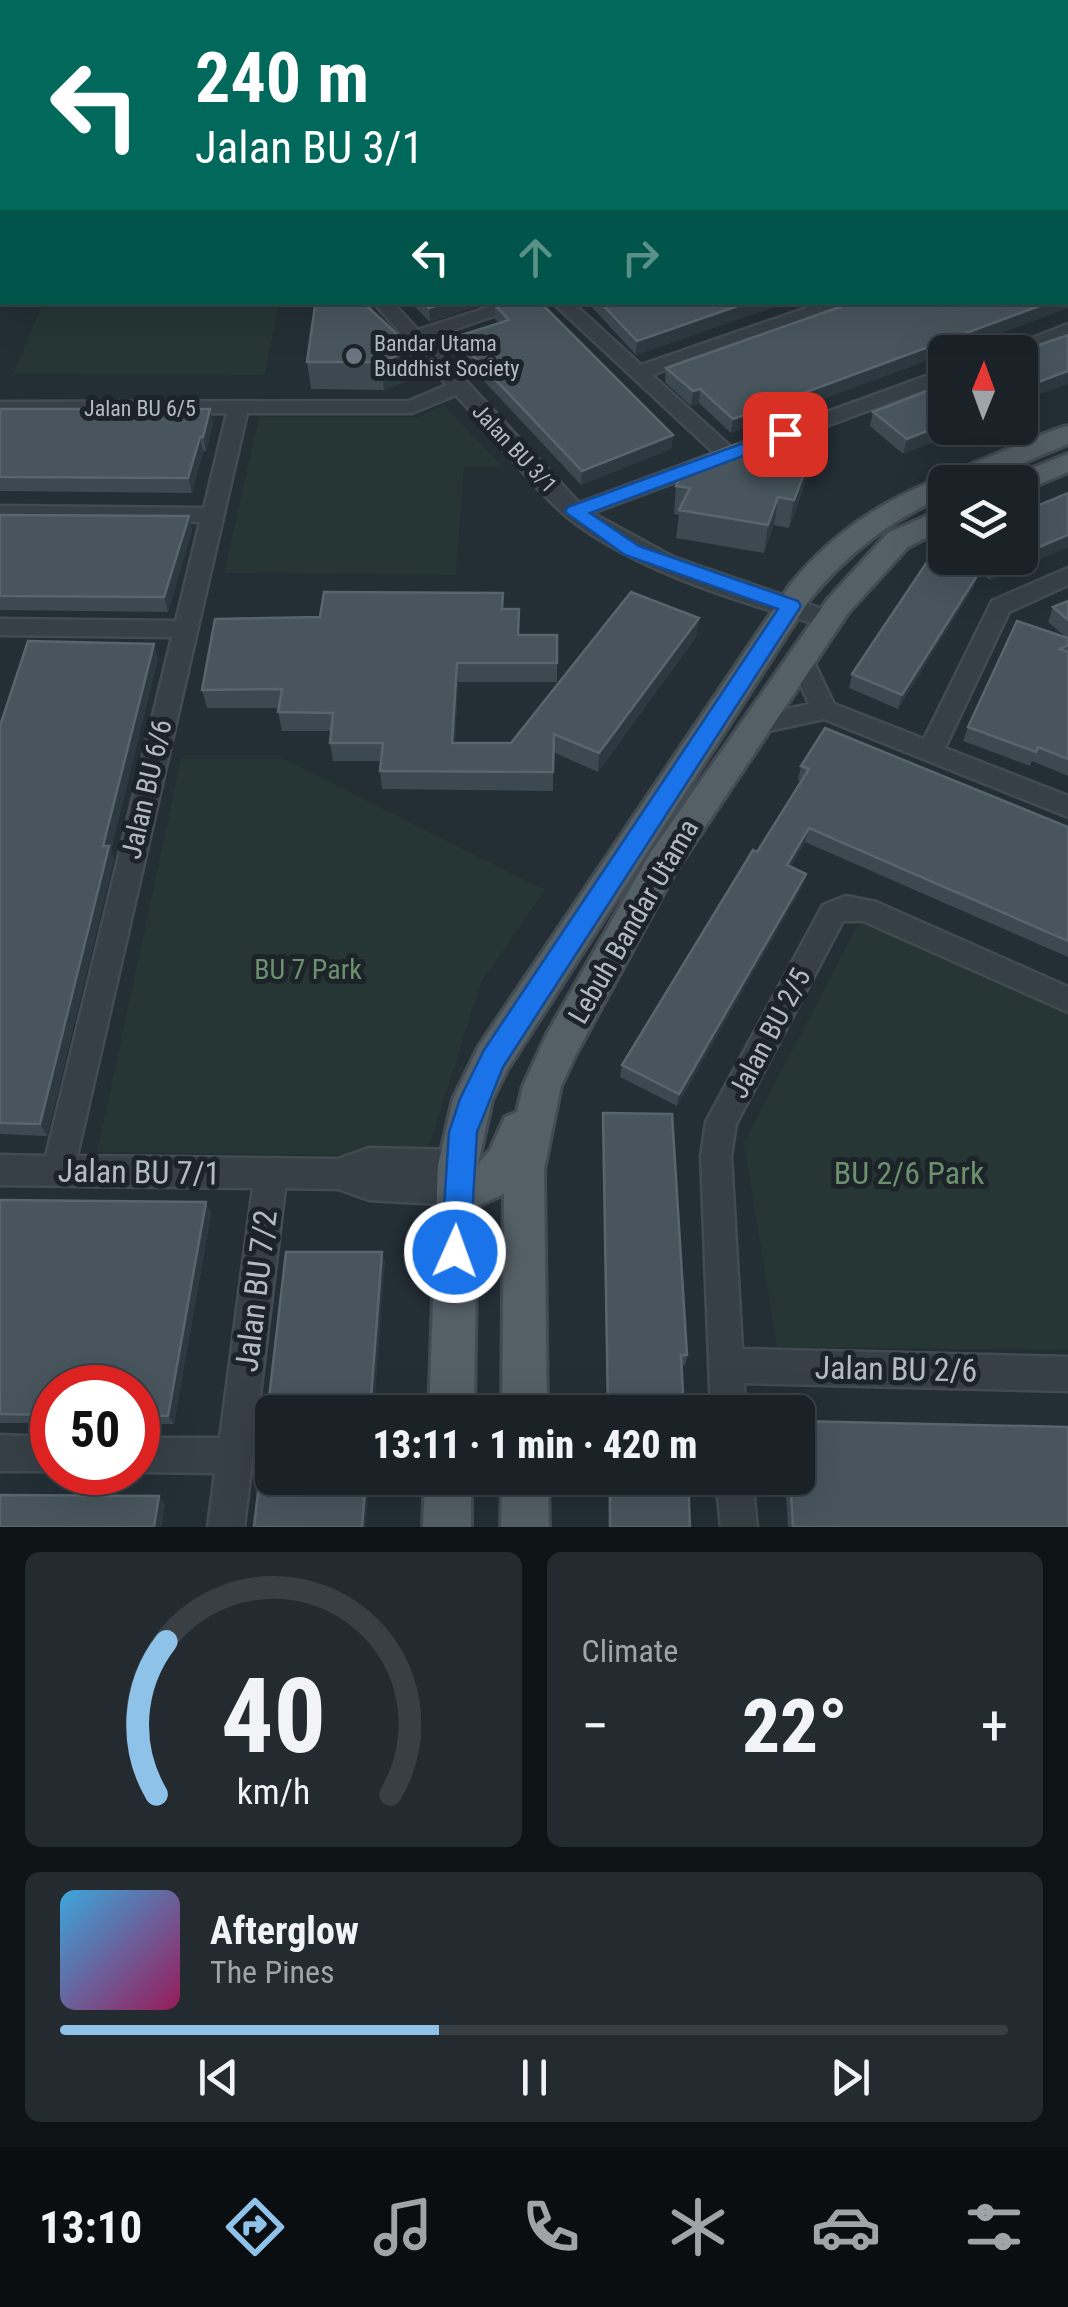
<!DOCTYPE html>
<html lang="en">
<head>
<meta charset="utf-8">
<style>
	:root { --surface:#1a2228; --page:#232a30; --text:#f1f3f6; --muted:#9fa4a8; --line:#383f45; --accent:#8fc2e9 }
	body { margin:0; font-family:"Roboto Condensed",sans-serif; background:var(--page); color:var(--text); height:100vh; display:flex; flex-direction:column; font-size:38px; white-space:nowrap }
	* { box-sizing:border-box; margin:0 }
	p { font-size:32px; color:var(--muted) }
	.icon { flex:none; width:55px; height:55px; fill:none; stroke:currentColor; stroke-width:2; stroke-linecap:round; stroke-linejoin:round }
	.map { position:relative; height:1527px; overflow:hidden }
	.drawer { display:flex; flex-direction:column; gap:25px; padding:25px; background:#0e1316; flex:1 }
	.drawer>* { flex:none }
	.guide { position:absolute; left:0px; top:0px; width:1070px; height:305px; box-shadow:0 10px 40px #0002,0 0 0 2px var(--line); background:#00695c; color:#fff; overflow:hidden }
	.needle { width:65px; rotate:1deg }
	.tools { position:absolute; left:928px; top:335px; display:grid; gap:20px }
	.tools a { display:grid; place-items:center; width:110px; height:110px; border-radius:15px; background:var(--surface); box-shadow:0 10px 40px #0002,0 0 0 2px var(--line); font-size:50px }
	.speed { position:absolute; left:30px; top:1365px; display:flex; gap:20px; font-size:50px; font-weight:700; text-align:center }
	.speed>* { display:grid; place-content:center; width:130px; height:130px; border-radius:50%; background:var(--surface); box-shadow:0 10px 40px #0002,0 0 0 2px var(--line); line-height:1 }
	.speed .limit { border:15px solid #d22; background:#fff; color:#111 }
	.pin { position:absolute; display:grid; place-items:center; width:85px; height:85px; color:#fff; margin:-42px; border-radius:20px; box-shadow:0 5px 15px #0006 }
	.me { position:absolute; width:110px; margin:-55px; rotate:2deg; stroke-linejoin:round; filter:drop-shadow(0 0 8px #0008) }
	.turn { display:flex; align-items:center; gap:35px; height:210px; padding:0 30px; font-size:45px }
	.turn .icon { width:130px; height:130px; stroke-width:2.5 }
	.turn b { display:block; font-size:70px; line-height:85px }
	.lanes { display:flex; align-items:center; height:95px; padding:0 30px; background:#0003; justify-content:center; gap:50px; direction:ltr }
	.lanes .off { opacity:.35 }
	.big { font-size:75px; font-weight:800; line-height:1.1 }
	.drawer .card { flex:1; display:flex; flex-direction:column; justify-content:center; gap:15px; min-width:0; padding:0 35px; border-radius:15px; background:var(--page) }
	.drawer .dial { align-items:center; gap:0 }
	.dial svg { height:260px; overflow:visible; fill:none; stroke:var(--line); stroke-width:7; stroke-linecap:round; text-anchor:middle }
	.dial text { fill:var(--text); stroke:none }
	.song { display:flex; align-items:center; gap:30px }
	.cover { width:120px; height:120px; border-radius:15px; background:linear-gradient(135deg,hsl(200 70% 55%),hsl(330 70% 35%)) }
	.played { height:10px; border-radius:5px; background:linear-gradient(90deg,var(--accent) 40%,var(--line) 40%) }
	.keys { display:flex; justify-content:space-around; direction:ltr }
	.heat { display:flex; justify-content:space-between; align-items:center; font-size:55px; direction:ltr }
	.drawer .tiles { flex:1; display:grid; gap:25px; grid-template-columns:1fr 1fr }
	.card:last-child { grid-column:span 2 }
	.trip { position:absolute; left:255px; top:1395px; width:560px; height:100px; border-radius:15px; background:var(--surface); box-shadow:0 10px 40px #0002,0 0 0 2px var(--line); font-weight:800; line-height:100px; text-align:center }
	.dock { display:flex; height:160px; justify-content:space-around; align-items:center; background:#0a0e10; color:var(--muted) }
	.dock .icon { width:70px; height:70px }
	.dock .current { color:var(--accent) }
	.dock b { font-size:45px; color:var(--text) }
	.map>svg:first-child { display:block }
	.green { fill:#253635 }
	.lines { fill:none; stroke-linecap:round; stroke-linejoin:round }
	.minor-casing { stroke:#434b52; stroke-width:5 }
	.major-casing { stroke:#434b52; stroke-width:6 }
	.minor { fill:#364046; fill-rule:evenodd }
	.major { fill:#545f66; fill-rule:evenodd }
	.wall { fill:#3c4951 }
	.shaded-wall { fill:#2d3940 }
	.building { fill:#48555d; stroke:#59656d; stroke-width:2.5 }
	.route { fill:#1a73e8; stroke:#114b97; stroke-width:2.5 }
	.worship-dot { fill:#6b7280; stroke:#1c242a; stroke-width:4 }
	.labels { text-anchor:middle; stroke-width:10; stroke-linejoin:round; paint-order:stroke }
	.far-poi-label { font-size:22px; fill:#b1bbc2; stroke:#1c242a; text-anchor:start }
	.far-street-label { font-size:22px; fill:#b1bbc2; stroke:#1c242a }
	.street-label { font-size:28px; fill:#b1bbc2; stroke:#1c242a }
	.park-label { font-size:28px; fill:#6c8f6d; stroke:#1c242a }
	.near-street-label { font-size:32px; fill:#b1bbc2; stroke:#1c242a }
	.near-park-label { font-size:32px; fill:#6c8f6d; stroke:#1c242a }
</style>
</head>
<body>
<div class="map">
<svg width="1068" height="1527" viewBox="0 0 1068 1527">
	<rect width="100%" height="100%" fill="#232e35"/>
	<path class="green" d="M43 303V302L280 303 264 375 13 374Z
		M444 405 502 466H464L456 575 224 573 259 417H418Z
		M181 759H284L545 890 481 983 426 1156 97 1152Z
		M859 922 1068 1013V1350L777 1347 744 1143Z"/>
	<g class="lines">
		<defs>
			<path id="minor" d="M405 0H420L422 2H407Z
				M533 0H549L551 2H535Z
				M0 67H2V75H0Z
				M0 116 2 117V126H0Z
				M0 230H2V240H0Z
				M373 302H392L418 330 505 302H534L427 339 579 503 714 453 552 302H572L641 365 824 302H852L652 375 731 447 945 369V382L592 513 673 557 837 614 840 620 837 626 829 628C747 604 637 572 570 519 533 489 490 431 456 395L412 413H247L77 1156 338 1159 369 1148 458 1150 469 1155 474 1165 464 1178 473 1190 468 1201 457 1205 369 1200 338 1189 285 1188 244 1527H208L215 1473 138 1472V1438H220L253 1188 0 1185V1155L46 1156 172 637 0 635V619L176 621 200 522 0 520V506L204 508 227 413 0 414V402L409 401 447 385Z
				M1068 324V336L1020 353 997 352Z
				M1068 568V585L1009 612 945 748 1068 796V817L824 719 759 733 750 730 747 724 750 718 809 704 790 660 802 652 810 654 834 704 924 739 992 601Z
				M846 896 876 902 1068 987V1012L863 921H843L736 1124 731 1156 742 1349 1068 1357V1391L744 1383 745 1412H711L701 1156 706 1122 823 905Z
				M0 1435 52 1437V1471H0Z
				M716 1478H752L757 1527H721Z"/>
			<path id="major" d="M811 0H832L834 2H813Z
				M839 0H859L861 2H841Z
				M1068 426V444L977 482H945V496C889 521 849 552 810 599L507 1070 492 1100 478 1164 490 1150 505 1117 517 1112 523 1086 547 1034 651 852 828 599 888 533 945 508V528L908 547 848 613 675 872 575 1056 561 1086 544 1170 547 1412H502L504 1194 477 1206 474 1412H429L438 1165 453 1099 479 1046 790 585C850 513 905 492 989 457 1015 447 1041 433 1068 426Z
				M1068 454V472L1020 492V482H1007L1010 477Z
				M425 1478H471V1527H423Z
				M502 1478H548L549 1527H501Z"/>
		</defs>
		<use href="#minor" class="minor-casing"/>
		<use href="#major" class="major-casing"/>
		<use href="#minor" class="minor"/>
		<use href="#major" class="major"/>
	</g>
	<path class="wall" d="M432 0H532L535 2H435Z
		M410 302H491L430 322Z
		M587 302H788L636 355Z
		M495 305 673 435 671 449 581 485 456 351 455 337 499 323 495 319Z
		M1068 308 731 433 699 403 691 406 665 382 666 368Z
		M413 349 416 377 384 390 311 389 307 362Z
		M945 384 903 454 870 426 873 412Z
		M0 409H210L213 423 206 451H203L192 493 0 491Z
		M812 453 806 481 789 528 774 525 764 553 676 538 679 515 674 514 676 486 789 462Z
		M1068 493V547L990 580 964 558H1020Z
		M0 515 189 516 192 530 168 612 0 610Z
		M978 574 973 588 898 709 849 688 852 674Z
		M503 593V609L519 635H557V682H458L455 743H511L699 618 696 637 598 772 553 752V791L382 789 380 771 381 761H333L330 743 331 731H282L278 712 279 708H207L202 690 320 617Z
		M1068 601V776L1032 761 1030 766 963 741 968 727 1067 638 1048 622 1053 607Z
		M158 658 111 850 114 859 47 1136 0 1134V726Z
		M801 766 1068 827V957L805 842 790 867 806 874 802 887 677 1106 620 1077 622 1065 801 781 798 780Z
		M603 1113 687 1355 685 1365H682L684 1412H607Z
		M0 1200 206 1202 211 1213 174 1424H138V1388H52V1423H0Z
		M608 1478H688L690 1527H609Z
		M785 1478H798L1068 1527H788Z"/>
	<path class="shaded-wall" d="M2 35V54L0 59V40Z
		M2 198V219L0 223V202Z
		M1068 296V308L731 433 733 419 1050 302H1068Z
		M446 302H491L430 322 429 308Z
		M749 302H788L636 355 637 341Z
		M413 349 416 377 384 390 381 362Z
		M1068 371V384L1035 396 1033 402 1020 407V395L1033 384Z
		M700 389 699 403 691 406 693 391Z
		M210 409 213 423 206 451 203 437Z
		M945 424V428H969L903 454 907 439Z
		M673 435 671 449 581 485 582 471Z
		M200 437 203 451 192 493 188 478Z
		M812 453 806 481 789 528 794 500Z
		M778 497 774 525 764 553 768 525Z
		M189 516 192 530 168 612 164 597Z
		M1068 535V547L990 580 994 566 1014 558H1020V555Z
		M978 574 973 588 898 709 902 695Z
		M699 618 696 637 598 772 599 753Z
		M154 644 158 658 111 850 114 859 47 1136 40 1124 103 846Z
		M457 663 458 682 454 761 452 743Z
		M809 828 805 842 783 879 787 865Z
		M806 874 802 887 677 1106 679 1094Z
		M206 1202 211 1213 174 1424 168 1416Z
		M382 1252 385 1263 374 1412H370Z
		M366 1478H369L366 1527H362Z
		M159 1496 165 1504 162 1527H154Z"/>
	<path class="building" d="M0 0H335L334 2H2V35L0 40Z
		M448 0H532L535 2H451Z
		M671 0H793L797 2H660Z
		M0 125H2V198L0 202V159L2 157Z
		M423 302H446L429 308Z
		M503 302H540L673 435 582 471 455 337 509 320 495 305Z
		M600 302H749L637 341Z
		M854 302H1050L733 419 700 389 693 391 666 368Z
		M366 305 413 349 381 362H307L315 306Z
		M1068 335V371L1033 384 1038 388 1020 395 1019 352Z
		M945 384V424L907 439 873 412Z
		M0 409H210L203 437H200L188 478 0 477Z
		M736 444 789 462 812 453 794 500 778 497 768 525 679 510 690 488 676 486 688 463Z
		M1068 493V535L1020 555V513Z
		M0 515 189 516 164 597 0 596Z
		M931 556 978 574 902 695 852 674Z
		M985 558H1014L994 566Z
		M324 592 503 593 502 609H519L518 635H557V663H457L452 743H511L631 592 699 618 599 753 554 734 553 772 380 771 383 743H330L333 713 278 712 282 689 202 690 215 619 320 617Z
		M1068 601V620L1053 607Z
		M1017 621 1068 638V645L1060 649 1068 652V759L1038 747 1036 752 968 727Z
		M28 641 154 644 103 846H109L40 1124 0 1123V726Z
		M825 728 1068 827V941L809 828 787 865 806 874 679 1094 622 1065 753 850 757 852 809 769 801 766Z
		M603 1113 672 1114 687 1355H681L684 1412H608Z
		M0 1200 206 1202 168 1416 138 1415V1388H52V1415L0 1414Z
		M286 1252H382L370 1412H272V1478H366L362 1527H254Z
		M798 1421 1068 1427V1527H793L790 1478H798Z
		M610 1478H688L690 1527H610Z
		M0 1495 159 1496 154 1527H0Z"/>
	<path class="route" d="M785 428 791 430V438L590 513 639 546 798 601 801 606 503 1067 477 1132 470 1252 466 1263 455 1267 445 1263 441 1252 449 1132 460 1099 484 1050 778 609 625 555 565 512 568 507Z"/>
	<circle class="worship-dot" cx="354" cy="356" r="10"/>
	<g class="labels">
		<g class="far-poi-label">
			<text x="374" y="351">Bandar Utama<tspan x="374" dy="25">Buddhist Society</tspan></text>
		</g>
		<g class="far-street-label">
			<text x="140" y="416">Jalan BU 6/5</text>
			<text transform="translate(515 448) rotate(47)" y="8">Jalan BU 3/1</text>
		</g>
		<g class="street-label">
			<text transform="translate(146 789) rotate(-77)" y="10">Jalan BU 6/6</text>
			<text transform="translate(633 921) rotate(-60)" y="10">Lebuh Bandar Utama</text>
			<text transform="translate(769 1033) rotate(-62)" y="10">Jalan BU 2/5</text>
		</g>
		<g class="park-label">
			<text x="308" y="979">BU 7 Park</text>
		</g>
		<g class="near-street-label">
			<text transform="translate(139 1172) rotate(1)" y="11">Jalan BU 7/1</text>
			<text transform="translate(256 1291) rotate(-83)" y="11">Jalan BU 7/2</text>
			<text transform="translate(896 1369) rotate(1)" y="11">Jalan BU 2/6</text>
		</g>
		<g class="near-park-label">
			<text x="909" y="1184">BU 2/6 Park</text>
		</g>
	</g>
</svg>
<div class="tools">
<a><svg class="needle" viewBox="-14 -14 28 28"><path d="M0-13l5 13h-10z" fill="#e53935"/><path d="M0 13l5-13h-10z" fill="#9fa4a8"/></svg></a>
<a><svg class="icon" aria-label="layers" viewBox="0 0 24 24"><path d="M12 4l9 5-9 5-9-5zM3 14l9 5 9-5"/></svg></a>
</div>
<div class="speed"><div class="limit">50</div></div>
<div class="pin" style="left:785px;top:434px;background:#d93025"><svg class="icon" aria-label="arrive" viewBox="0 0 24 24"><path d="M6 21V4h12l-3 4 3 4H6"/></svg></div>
<svg class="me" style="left:455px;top:1252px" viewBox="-20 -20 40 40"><circle r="17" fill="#1a73e8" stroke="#fff" stroke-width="3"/><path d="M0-11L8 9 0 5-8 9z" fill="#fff"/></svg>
<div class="trip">13:11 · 1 min · 420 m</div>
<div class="guide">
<div class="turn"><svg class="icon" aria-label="left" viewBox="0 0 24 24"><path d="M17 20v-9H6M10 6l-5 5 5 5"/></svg><div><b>240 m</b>Jalan BU 3/1</div></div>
<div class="lanes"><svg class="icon" aria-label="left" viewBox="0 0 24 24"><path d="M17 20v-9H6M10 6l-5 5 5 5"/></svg><svg class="icon off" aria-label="ahead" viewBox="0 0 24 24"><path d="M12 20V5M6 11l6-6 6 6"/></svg><svg class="icon off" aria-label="right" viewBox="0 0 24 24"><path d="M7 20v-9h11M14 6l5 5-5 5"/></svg></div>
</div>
</div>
<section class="drawer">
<div class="tiles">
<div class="card dial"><svg viewBox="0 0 100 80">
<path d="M14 69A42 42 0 1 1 86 69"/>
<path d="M14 69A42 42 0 0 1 17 22" stroke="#8fc2e9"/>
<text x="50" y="56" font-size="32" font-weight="700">40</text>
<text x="50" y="72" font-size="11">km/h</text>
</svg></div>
<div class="card"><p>Climate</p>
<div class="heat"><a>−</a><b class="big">22°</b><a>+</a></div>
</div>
<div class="card">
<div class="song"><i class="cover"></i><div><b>Afterglow</b><p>The Pines</p></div></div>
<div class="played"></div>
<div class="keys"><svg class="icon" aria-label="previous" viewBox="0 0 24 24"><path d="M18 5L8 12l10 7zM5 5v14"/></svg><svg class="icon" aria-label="pause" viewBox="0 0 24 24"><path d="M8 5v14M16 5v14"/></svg><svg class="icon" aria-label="next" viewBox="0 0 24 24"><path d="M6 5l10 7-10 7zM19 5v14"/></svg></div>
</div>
</div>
</section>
<nav class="dock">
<b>13:10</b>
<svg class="icon current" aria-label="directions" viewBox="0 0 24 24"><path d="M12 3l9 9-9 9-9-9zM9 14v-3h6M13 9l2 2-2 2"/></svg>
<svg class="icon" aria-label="music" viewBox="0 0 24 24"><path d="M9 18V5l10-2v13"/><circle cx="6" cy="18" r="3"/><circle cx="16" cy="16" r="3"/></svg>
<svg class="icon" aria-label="phone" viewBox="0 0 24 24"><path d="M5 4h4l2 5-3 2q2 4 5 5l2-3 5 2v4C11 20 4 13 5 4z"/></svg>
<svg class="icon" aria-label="climate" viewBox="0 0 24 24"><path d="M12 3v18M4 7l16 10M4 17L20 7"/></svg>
<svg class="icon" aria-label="car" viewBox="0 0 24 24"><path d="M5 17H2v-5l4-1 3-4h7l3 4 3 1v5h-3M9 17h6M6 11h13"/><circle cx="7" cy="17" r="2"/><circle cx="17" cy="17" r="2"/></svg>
<svg class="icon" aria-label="filters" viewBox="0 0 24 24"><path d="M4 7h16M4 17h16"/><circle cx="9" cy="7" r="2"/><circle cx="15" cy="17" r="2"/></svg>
</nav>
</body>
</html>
